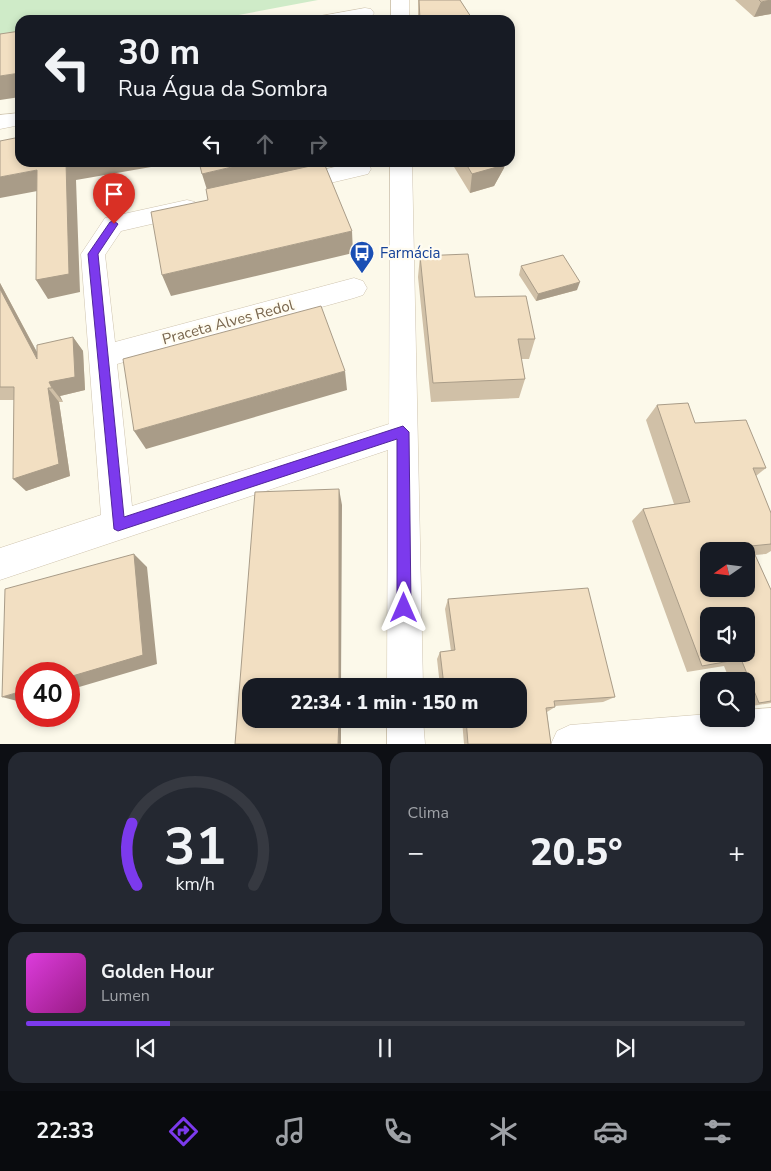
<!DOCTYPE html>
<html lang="pt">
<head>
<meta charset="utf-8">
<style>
	:root { --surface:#171b24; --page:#242831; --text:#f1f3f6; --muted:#9ea1a6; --line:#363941; --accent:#7c3aed }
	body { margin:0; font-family:"Nunito Sans",sans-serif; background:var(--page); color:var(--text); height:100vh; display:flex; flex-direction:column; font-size:19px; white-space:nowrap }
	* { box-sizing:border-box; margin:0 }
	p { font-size:16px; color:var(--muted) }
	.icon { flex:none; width:28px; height:28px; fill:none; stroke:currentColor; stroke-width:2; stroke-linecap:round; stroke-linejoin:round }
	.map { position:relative; height:744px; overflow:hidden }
	.details { display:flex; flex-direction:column; gap:8px; padding:8px; background:#0d0f14; flex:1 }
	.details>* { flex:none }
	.hud { position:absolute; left:15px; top:15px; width:500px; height:152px; border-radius:15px; box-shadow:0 2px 8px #0003; background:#171b24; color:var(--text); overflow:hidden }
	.needle { width:32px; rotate:256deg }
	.tools { position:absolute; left:700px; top:542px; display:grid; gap:10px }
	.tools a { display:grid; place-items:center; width:55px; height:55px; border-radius:10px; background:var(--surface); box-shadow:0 2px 8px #0003; font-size:25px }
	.speed { position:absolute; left:15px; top:662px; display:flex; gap:10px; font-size:25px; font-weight:700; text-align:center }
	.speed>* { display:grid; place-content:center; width:65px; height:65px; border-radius:50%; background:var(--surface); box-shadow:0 2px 8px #0003; line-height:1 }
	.speed .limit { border:8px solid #d22; background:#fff; color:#111 }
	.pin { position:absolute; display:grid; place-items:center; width:42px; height:42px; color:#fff; margin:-51px -21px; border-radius:50% 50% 50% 0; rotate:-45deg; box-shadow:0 0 5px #0007 }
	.pin .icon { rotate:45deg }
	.me { position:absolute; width:55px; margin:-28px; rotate:0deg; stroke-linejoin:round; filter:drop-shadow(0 0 4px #0008) }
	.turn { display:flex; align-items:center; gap:18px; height:105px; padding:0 20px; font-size:22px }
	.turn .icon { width:65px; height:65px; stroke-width:2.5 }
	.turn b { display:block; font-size:35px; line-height:42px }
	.lanes { display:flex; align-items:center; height:48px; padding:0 20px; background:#0003; justify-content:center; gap:25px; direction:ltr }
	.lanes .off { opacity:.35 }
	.big { font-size:38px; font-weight:800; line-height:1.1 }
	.details .widget { flex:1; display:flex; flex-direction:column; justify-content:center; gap:8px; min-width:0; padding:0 18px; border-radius:15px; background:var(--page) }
	.details .dial { align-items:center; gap:0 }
	.dial svg { height:130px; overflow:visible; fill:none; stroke:var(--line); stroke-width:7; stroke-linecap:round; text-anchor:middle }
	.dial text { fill:var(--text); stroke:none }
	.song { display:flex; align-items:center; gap:15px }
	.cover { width:60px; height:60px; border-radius:8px; background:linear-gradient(135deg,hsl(300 70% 55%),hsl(310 70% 35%)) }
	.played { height:5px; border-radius:2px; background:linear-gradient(90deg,var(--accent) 20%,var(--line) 20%) }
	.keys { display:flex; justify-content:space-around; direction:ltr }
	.heat { display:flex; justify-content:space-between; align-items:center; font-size:28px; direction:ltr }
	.details .tiles { flex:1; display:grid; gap:8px; grid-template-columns:1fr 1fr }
	.widget:last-child { grid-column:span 2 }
	.trip { position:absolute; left:242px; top:678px; width:285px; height:50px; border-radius:15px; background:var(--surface); box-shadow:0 2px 8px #0003; font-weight:800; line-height:50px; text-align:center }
	.dock { display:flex; height:80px; justify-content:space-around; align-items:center; background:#090b0e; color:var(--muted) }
	.dock .icon { width:35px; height:35px }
	.dock .active { color:var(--accent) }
	.dock b { font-size:22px; color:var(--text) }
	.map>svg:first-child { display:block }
	.green { fill:#cfebc8 }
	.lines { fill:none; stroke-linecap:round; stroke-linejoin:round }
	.minor-casing { stroke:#cfc4af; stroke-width:1 }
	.minor { fill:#fff; fill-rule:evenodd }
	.wall { fill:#d0c0a7 }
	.shaded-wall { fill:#a99c88 }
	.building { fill:#f2dfc2; stroke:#a99c88; fill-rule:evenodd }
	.route { fill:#7c3aed; stroke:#51269a }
	.labels { text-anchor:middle; stroke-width:4.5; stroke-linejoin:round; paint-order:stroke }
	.transit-label { font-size:15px; fill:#164399; stroke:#fffcf1; text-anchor:start }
	.street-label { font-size:15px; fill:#78654d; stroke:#fffcf1 }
</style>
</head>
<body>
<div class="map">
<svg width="771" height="744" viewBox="0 0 771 744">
	<rect width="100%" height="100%" fill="#fcf9ea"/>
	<path class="green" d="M0 0H318L212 20H20V53L0 57Z"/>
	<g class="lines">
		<defs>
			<path id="minor" d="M391 0H409V20H391Z
				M365 8 371 9 374 13 371 17 356 20H318L321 16Z
				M20 113V125L0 129V115Z
				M356 162 368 164 371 169 368 174 292 192 284 189 281 184 284 179Z
				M390 162H412L423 686H387L388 450 0 580V548L101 515 81 254 105 218 187 200 195 202 199 208 195 214 121 231 105 255 115 342 354 278 363 281 367 288 363 295 354 298 117 364 132 506 389 424Z
				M771 708V744H551L557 731 570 725 709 714V719H746V710Z
				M387 719H423L425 744H387Z"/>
		</defs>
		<use href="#minor" class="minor-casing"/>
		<use href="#minor" class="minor"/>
	</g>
	<path class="wall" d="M418 0H460L473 20H418Z
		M735 0H771V14L754 17Z
		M451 162H505L504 168 494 186 470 193Z
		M420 256 475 297 535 339 529 359H521L525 379 519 398 431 402 418 277Z
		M521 266 577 290 536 301 519 275Z
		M0 283 37 352 73 337 83 351 85 390 60 396 63 402H59L70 476 26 491 14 400H0Z
		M657 405 695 423 766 468 756 476 771 513V551L766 554 755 555 771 590V703L746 707V681H730L724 666 687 672 632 521 643 509 674 504 646 420Z
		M448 599 615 697 603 702 555 706V707L547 712 551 744H464L462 720 444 721V719H519V686H440L437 659 440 652 451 651 445 609Z"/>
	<path class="shaded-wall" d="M771 0V14L754 17 761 2Z
		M20 73V97L0 100V76Z
		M66 162H180L76 180 80 292 48 299 36 280Z
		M253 162H319L320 168 208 193 202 174Z
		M500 162H505L504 168 494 186 470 193 472 174Z
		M37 170 48 189 0 198V177Z
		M352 231 353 253 171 296 162 275Z
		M580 282 577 290 536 301 538 294Z
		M0 283 48 373 37 359 0 289Z
		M73 337 83 351 85 390 60 396 63 402 52 388 49 382Z
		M345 371 347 390 146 449 134 431Z
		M48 388 59 402 70 476 26 491 13 479Z
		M339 489 342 505 341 686H339Z
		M134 554 147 567 157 664 69 690V677Z
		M26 690V702L25 703 2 697Z
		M339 719H341V744H338Z"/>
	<path class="building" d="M419 0H460L473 20H420Z
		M759 0H771L761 2Z
		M20 31V73L0 76V34Z
		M20 137V162H66L69 274 36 280 37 170 0 177V141Z
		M199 162H253L202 174Z
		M465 162H500L497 167 472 174Z
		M324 163 352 231 162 275 151 212 208 200 206 189Z
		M468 254 475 297 526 296 535 339H518L525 379 433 383 420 256Z
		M563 255 580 282 538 294 521 266Z
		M0 289 37 359V345L73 337 75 377 49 382 52 388H48L59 464 13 479 14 387H0Z
		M321 306 345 371 134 431 123 359Z
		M688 403 695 423 746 420 766 468H753L771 513V544L751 546 771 590V701L759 703 741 659 702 666 643 509 690 502 657 405ZM709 551H746V589H709ZM709 616H746V654H709Z
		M339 489V686H251V719H339L338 744H235L255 492Z
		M134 554 143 655 69 677V674H26V690L2 697 5 589Z
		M588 588 615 697 554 701 555 707 546 708 551 744H468L466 719H519V686H444L440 652 455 650 448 599Z"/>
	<path class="route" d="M114 221 118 224 98 254 124 517 403 426 409 432 411 608 409 613 404 615 399 613 397 608V439L118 531 114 529 88 254 110 222Z"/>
	<defs>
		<symbol id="bus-pin" viewBox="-11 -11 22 30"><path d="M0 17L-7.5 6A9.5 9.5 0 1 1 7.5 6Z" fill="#1a4fb4" stroke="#fffcf1"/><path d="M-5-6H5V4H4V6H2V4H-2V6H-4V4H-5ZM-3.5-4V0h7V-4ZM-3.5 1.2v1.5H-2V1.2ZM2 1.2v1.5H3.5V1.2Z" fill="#fff"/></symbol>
	</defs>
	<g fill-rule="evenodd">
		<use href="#bus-pin" x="348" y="239" width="28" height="38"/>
	</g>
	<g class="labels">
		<g class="transit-label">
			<text x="380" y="258">Farmácia</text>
		</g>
		<g class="street-label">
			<text transform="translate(228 322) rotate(-15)" y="5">Praceta Alves Redol</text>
		</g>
	</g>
</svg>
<div class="tools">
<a><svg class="needle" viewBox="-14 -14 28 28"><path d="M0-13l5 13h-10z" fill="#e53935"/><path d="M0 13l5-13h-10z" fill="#9ea1a6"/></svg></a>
<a><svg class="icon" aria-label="sound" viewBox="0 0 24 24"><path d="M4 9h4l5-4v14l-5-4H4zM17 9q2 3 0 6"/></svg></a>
<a><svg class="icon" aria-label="search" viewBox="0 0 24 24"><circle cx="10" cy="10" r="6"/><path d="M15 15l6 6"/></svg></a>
</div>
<div class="speed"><div class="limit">40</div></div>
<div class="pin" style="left:114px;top:224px;background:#d93025"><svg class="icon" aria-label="arrive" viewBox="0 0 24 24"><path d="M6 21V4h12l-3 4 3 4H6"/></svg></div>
<svg class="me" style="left:404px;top:608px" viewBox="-20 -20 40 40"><path d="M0-17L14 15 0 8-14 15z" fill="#7c3aed" stroke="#fff" stroke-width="4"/></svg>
<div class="trip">22:34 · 1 min · 150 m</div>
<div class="hud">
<div class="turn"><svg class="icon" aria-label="left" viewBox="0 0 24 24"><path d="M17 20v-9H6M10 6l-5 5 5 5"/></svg><div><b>30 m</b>Rua Água da Sombra</div></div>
<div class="lanes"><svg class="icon" aria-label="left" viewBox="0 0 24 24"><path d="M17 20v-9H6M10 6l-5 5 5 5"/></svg><svg class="icon off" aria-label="ahead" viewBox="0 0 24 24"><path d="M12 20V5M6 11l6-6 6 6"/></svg><svg class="icon off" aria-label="right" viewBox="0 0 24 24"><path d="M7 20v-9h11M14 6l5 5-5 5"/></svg></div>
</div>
</div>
<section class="details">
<div class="tiles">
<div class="widget dial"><svg viewBox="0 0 100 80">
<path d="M14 69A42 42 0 1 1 86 69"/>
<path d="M14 69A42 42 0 0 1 11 31" stroke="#7c3aed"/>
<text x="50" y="56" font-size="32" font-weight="700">31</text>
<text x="50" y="72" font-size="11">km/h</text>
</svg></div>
<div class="widget"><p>Clima</p>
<div class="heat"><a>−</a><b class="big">20.5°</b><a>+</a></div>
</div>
<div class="widget">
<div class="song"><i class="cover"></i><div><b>Golden Hour</b><p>Lumen</p></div></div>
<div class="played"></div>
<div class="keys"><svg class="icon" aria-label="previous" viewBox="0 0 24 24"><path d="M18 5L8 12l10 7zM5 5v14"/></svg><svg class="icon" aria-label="pause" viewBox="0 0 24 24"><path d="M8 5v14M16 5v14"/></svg><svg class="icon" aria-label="next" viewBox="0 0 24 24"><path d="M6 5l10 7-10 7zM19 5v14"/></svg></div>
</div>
</div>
</section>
<nav class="dock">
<b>22:33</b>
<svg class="icon active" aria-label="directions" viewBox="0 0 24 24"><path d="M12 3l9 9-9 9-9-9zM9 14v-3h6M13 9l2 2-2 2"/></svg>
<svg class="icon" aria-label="music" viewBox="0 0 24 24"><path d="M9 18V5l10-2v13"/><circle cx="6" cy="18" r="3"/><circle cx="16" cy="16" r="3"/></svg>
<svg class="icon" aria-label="phone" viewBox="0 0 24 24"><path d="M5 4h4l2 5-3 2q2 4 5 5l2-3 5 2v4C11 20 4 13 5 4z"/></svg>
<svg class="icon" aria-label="climate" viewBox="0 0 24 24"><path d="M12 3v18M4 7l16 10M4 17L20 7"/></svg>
<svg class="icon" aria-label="car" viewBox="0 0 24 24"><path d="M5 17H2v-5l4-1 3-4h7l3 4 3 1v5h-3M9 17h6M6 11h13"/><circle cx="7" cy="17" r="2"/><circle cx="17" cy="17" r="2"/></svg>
<svg class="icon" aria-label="filters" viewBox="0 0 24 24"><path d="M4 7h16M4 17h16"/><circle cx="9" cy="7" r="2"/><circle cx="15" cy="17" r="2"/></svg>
</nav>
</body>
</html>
